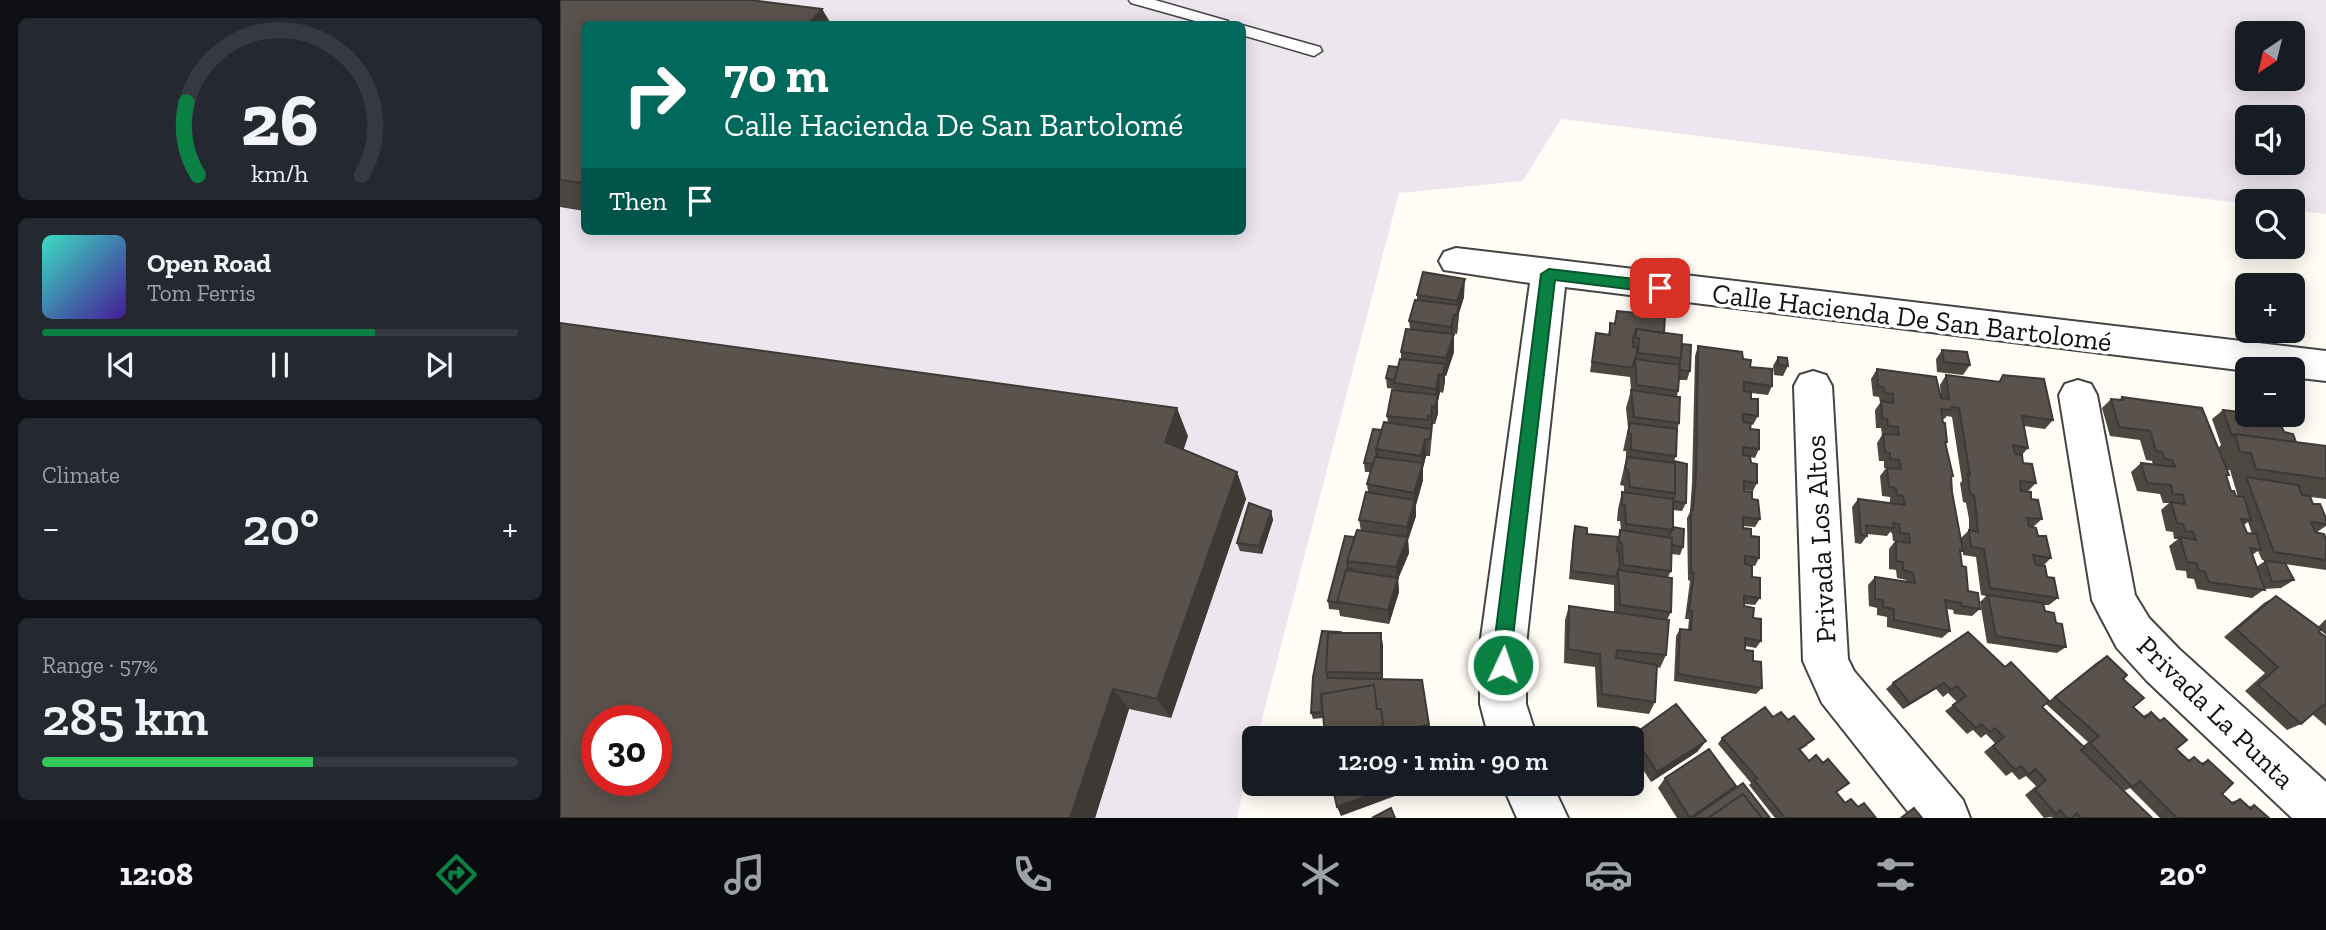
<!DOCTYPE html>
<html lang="en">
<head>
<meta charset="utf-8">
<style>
	:root { --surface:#171b24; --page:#242831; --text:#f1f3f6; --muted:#9ea1a6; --line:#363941; --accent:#0b8043 }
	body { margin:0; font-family:"Zilla Slab",serif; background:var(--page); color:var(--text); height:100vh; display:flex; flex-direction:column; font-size:26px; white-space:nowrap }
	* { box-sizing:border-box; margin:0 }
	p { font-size:23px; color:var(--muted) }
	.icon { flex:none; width:38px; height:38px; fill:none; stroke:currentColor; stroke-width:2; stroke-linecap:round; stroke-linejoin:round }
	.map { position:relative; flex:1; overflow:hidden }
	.details { display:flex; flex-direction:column; gap:18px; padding:18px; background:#0d0f14; width:560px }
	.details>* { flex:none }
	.banner { position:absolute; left:21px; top:21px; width:665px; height:214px; border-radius:10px; box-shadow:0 4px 18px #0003; background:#00695c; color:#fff; overflow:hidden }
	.needle { width:46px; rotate:215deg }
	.tools { position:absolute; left:1675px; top:21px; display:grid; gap:14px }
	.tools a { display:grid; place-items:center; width:70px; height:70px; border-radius:10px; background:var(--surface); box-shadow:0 4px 18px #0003; font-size:35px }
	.speed { position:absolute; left:21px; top:705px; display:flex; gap:14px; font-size:35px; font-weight:700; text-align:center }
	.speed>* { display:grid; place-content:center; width:91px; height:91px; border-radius:50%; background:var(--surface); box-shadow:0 4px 18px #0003; line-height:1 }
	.speed .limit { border:10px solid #d22; background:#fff; color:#111 }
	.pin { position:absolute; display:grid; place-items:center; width:60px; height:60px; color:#fff; margin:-30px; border-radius:14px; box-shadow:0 4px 10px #0006 }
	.me { position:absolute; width:77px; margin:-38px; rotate:3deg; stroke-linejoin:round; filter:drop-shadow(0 0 5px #0008) }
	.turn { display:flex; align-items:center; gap:24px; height:147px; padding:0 28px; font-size:32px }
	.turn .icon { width:91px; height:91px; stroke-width:2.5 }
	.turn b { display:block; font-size:49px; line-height:60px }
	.then { display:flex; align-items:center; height:66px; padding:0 28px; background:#0003; gap:14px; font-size:26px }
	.big { font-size:52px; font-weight:600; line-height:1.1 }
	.details .tile { flex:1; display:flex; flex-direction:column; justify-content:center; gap:10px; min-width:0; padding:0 24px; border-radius:10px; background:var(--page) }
	.details .dial { align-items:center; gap:0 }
	.dial svg { height:182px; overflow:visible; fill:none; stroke:var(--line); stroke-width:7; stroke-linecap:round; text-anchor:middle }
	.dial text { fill:var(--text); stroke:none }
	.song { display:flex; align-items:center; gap:21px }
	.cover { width:84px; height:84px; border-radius:10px; background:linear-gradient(135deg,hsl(170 70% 55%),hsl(260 70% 35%)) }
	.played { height:7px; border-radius:4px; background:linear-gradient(90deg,var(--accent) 70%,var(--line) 70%) }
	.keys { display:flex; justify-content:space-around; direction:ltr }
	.heat { display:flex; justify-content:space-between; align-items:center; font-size:38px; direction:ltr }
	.charge { height:10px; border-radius:5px; background:linear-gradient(90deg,#34c759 57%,var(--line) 0) }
	.trip { position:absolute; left:682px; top:726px; width:402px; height:70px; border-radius:10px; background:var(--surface); box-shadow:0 4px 18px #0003; font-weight:600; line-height:70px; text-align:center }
	.dock { display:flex; height:112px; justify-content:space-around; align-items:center; background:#090b0e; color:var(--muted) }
	.dock .icon { width:49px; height:49px }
	.dock .current { color:var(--accent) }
	.dock b { font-size:32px; color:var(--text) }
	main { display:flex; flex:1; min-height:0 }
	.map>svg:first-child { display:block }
	.industrial { fill:#eee6ef; fill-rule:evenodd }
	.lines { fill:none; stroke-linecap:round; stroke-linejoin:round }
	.lane-casing { stroke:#444; stroke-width:3 }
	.street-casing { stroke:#444; stroke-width:4 }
	.lane { fill:#fff; fill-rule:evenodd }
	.street { fill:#fff; fill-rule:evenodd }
	.wall { fill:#4d4742; fill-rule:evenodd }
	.shaded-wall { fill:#3f3936 }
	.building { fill:#5a524d; stroke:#3f3936; stroke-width:2; fill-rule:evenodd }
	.route { fill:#0b8043; stroke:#07532c; stroke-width:2 }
	.labels { text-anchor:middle; stroke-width:7; stroke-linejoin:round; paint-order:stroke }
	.street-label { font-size:28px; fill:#111; stroke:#fff }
</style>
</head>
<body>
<main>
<section class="details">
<div class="tile dial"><svg viewBox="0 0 100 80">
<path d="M14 69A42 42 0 1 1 86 69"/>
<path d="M14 69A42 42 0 0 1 9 37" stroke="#0b8043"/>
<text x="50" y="56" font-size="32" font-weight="700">26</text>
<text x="50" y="72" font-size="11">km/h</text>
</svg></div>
<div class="tile">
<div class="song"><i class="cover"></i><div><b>Open Road</b><p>Tom Ferris</p></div></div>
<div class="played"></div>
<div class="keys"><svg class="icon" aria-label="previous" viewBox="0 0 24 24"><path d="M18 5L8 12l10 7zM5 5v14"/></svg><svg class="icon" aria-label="pause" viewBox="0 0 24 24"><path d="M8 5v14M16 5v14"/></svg><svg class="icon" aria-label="next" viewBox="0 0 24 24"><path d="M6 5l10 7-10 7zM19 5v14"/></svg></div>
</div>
<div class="tile"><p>Climate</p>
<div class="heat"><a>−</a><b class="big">20°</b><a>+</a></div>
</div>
<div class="tile"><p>Range · 57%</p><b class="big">285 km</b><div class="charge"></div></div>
</section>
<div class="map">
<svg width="1766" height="818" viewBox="0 0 1766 818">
	<rect width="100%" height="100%" fill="#fffdf5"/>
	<path class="industrial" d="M0 0H1766V214L1733 210 1732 201H1687V204L1001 119 963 181 839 193 697 738H695L677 818H0ZM24 24H682V231H24ZM1687 33H1732V79H1687ZM1687 117H1732V163H1687ZM37 721H96V780H37Z"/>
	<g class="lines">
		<defs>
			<path id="lane" d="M569 0H595L668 21 670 24H646L571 3Z
				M682 25 760 47 762 51 754 56 682 35Z"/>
			<path id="street" d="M896 248 1766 351V381L1732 377V369L1687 371 1005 287 966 645V704L977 738H929L920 704V645L970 283 884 270 879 261 884 252Z
				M1253 371 1266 375 1272 386 1288 659 1294 671 1403 800 1410 818H1353L1262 703 1243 661 1234 386 1240 375Z
				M1518 380 1531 384 1537 395 1575 595 1589 618 1619 649 1766 782V818H1732L1587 681 1557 648 1539 614 1532 600 1499 395 1505 384Z
				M942 784H992L1008 818H957Z"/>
		</defs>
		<use href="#lane" class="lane-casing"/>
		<use href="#street" class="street-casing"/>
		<use href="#lane" class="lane"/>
		<use href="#street" class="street"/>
	</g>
	<path class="wall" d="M0 0 262 9 271 24H24V211L0 207Z
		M857 295 904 297 899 313 897 334 893 333 894 352 886 376H885L883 393 880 392 878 401V413L875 424H873L871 431 870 456H866L863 468V480L856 505V516L848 540 849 553 838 579 839 592 829 624 780 616 779 610 769 609 768 601 795 537 801 531 799 520 808 492 807 484 811 472H805L804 463 822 430 828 423 827 416 834 390V389L827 388 826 378 838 367 841 359V352L850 329 849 321 857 300Z
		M1057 311 1104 333 1122 344 1130 371 1127 380H1119L1118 391 1117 396 1119 423 1117 431 1116 456 1114 461 1126 503 1122 511 1113 510V527L1123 547 1120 555 1111 554V571L1108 577 1111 612 1107 620 1106 655 1100 668 1096 667 1095 702 1089 714 1037 707 1035 667 1004 663 1005 620 1009 606 1054 612V585L1009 579 1013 534 1015 526 1027 534 1058 537 1061 530 1060 521H1057L1058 509 1062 492 1064 493V486L1060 485 1066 459V451H1063L1068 428 1066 408 1071 390 1070 377 1030 372 1036 333 1048 335 1050 323 1054 324Z
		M1138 346 1183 359 1212 386 1208 395 1191 393V399L1198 416 1193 425 1191 424 1190 429 1199 449 1195 458 1190 457 1191 463 1197 483 1193 491 1184 490 1192 499 1200 519 1195 527 1183 526 1191 536 1199 558 1195 566 1185 564 1192 577 1200 598 1195 605 1184 604V606L1193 618 1201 641 1196 648 1185 646V650L1193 661 1202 688 1196 694 1114 681 1116 636 1120 629 1128 630 1129 619H1125L1130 581 1128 580 1127 518 1130 512 1132 483 1135 356Z
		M1382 350 1410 365 1403 375 1377 372 1376 359Z
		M1218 357 1228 366 1223 376 1214 375 1213 366Z
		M1317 369 1381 398 1380 385 1386 375 1438 382 1443 375 1493 420 1485 429 1464 426 1468 448 1462 455 1463 463 1476 483 1468 491 1482 519 1473 527 1491 558 1483 566 1498 598 1489 605H1483L1485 611 1496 623 1506 647 1497 653 1427 643 1420 602 1426 596 1421 595 1416 557 1403 555V551L1400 553 1402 566 1408 591 1420 609 1412 616 1394 614 1393 610 1387 609 1390 631 1382 638 1327 627V617L1317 615V608L1309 606 1308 585 1315 577 1347 582 1346 580 1337 578 1336 570 1329 569V549L1335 541H1333L1332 533 1330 532 1327 536 1307 534V536L1301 544 1295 543 1292 507 1298 499 1330 503V497L1322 496 1320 476 1326 468H1324V461H1319L1317 443 1322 435 1321 428H1316L1315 410 1320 403 1319 397 1313 396 1311 379ZM1387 416 1392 417 1402 481 1400 483 1403 502 1406 503 1409 519V530L1401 538 1392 492 1391 479 1393 476 1386 444 1387 442 1382 419H1384Z
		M1562 397 1658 448 1661 445 1652 419 1663 410 1714 425 1736 442 1766 446V499L1751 497 1753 504 1766 518V526L1757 532 1766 539V570L1725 564 1734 580 1721 588 1705 589 1692 598 1637 589 1634 579 1627 578 1626 571 1616 570 1609 546 1618 539H1614L1613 532 1606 531 1601 510 1609 503H1603L1600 494 1577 491 1571 472 1581 463 1593 465 1592 461 1586 460 1580 440 1550 436 1542 408 1551 399 1559 400ZM1667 470H1670L1678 497 1676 496 1671 491 1666 477 1669 475ZM1688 522 1692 534 1687 533 1684 525ZM1698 551 1702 560 1712 562 1705 561 1696 567 1692 555Z
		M628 436 623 450 677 472 686 499 611 718 569 709 535 818H0Z
		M711 511 713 520 702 554 680 551 677 543Z
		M1716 596 1758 627 1766 619V635L1760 630 1759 632 1766 637V726L1752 714 1741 724 1727 730 1685 691 1705 673 1664 637 1704 603Z
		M780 633H821L823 646V679L869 725V731L820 738H766L763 718 753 719 751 713Z
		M1547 656 1563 679 1573 707 1583 716 1591 712 1600 720 1604 718 1616 749 1628 760 1634 757 1641 763 1648 760 1662 794 1671 802 1680 799 1688 807 1694 805 1709 818H1600L1570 788 1564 791 1592 818H1493L1491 817 1484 818 1465 795 1476 786 1466 776 1459 780 1452 772 1446 776 1424 752 1435 743 1426 734 1421 738 1413 730 1407 734 1385 711 1397 702 1388 693 1383 697 1376 689 1343 709 1326 689 1333 683 1445 667 1489 701 1536 663ZM1486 704 1528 742 1523 746 1482 707Z
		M1073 735 1146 741 1137 752 1091 782 1073 754V738H1071Z
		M1162 738 1248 745 1240 750 1285 803 1297 807 1316 818H1215L1189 785 1191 783 1158 744Z
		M1105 778 1171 792 1210 818H1117L1098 788Z"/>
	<path class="shaded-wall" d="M262 9 271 24H248Z
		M905 279 904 297 899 313 897 334V301Z
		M894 315 892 339 894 334V352L886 376V358L891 343V327Z
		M885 364V382L883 393V375Z
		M879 374 880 392 878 401V413L875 424 876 389Z
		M872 406 873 424 870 456 871 417Z
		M617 408 628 436 617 470 605 442Z
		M865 439 866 456 863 468V480L856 505V516L848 540 849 553 838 579 839 592 829 624 828 610 837 581 836 567 847 539V527L854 503V493L862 467 861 456Z
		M677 472 686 499 611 718 597 699Z
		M711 511 713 520 702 554 699 546Z
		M821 633 823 646V686L821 673Z
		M1384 683 1376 689 1343 709 1350 703Z
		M553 689 569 709 535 818H510Z
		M1146 741 1137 752 1091 782 1097 772Z
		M834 786 835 796 781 816 777 807Z
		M1176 786 1167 796 1135 818H1130Z"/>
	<path class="building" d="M0 0H190L262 9 248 24H24V183L0 180Z
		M863 272 905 279 897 301 857 295Z
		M855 300 899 305 897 315H894L891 327 849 321Z
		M1057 311 1105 316 1104 333 1076 329 1073 338V347H1077L1076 359H1075L1072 368 1032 362 1036 333 1050 335V323L1055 324Z
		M0 323 617 408 605 442 677 472 597 699 553 689 510 818H0ZM37 721H96V780H37Z
		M846 329 894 334 886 358 841 352Z
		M1076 329 1122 335 1121 358 1078 353 1079 338H1076Z
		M1122 344 1131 345 1130 371 1119 370V365L1121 358Z
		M1138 346 1182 352 1183 359 1191 360 1190 367 1212 369V386L1184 382V391L1191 392V399H1198V416L1183 414V422L1191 423 1190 429 1199 430V449L1183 447V455L1190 456 1191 463 1197 464V483L1184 481V491L1192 492V499L1198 500 1200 519 1183 517V528L1191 529V536L1199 537V558L1185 556V564L1192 566V577L1200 578V598L1184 596V606L1194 608 1193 618 1201 619V641L1185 638V650L1193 651V661L1201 662 1202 688 1118 674 1120 629 1131 630 1132 611H1129L1134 573H1131V510H1133L1136 474Z
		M1382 350 1407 352 1410 365 1384 362Z
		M1218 357 1227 358 1228 366 1218 365Z
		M840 359 885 364 883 375 879 374 876 389 834 383Z
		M1075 359 1120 365 1118 391 1077 385Z
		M829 366 838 367 834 380 826 378Z
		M1317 369 1376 377 1381 398 1389 399 1386 375 1440 382 1443 375 1484 379 1493 420 1462 416 1468 448 1453 445 1455 454 1462 455 1463 463 1472 464 1476 483 1460 481 1461 491 1471 492V499L1478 500 1482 519 1467 518 1469 526 1476 528 1478 536H1486L1491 558 1473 555 1476 565 1485 566 1487 577 1494 578 1498 598 1430 588 1424 549 1411 547 1409 530 1418 532 1416 511 1414 495 1410 494 1408 474 1410 475 1399 408 1391 407V410L1381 409 1383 423H1385L1387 442H1385L1393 476H1391L1392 492 1403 551 1400 550 1402 566 1406 567 1408 591 1418 593 1420 609 1402 606 1401 603 1385 600 1390 631 1334 620V609L1323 607V600L1315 599V577L1355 583 1353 573 1343 570V562L1336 561V541L1350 543 1349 534 1340 533 1339 524 1333 523 1334 528 1306 525 1307 536 1301 535 1298 499 1345 505 1343 496 1337 495 1336 488 1329 487 1327 468 1341 469 1339 460 1330 459V453L1325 452 1323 434 1339 435 1338 427 1328 426 1327 419 1322 418 1321 401 1333 403V394L1325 393 1324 388 1318 386Z
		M832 390 878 395 875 407 872 406 871 417 868 416 867 420 827 416Z
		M1071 390 1120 397 1119 423 1074 417Z
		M1562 397 1642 408 1669 475H1666L1671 491H1674L1676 496 1684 497 1691 520 1681 519 1687 533 1696 534 1701 550 1690 548 1705 590 1649 582 1645 572 1638 570 1637 563 1627 562 1620 537 1636 540 1633 532 1625 531 1623 524 1617 523 1611 502 1625 504 1623 495 1613 494 1611 485 1587 483 1581 463 1615 467 1612 460 1605 459 1602 452 1596 451 1590 431 1559 427 1551 399 1563 400Z
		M1663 410 1687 413V415L1711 416 1714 425H1721L1724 432 1733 434 1736 442 1675 434 1672 436Z
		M824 422 871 429 870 439H865L861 456 816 449Z
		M1070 423 1117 429 1116 456 1071 450V434H1068Z
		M813 429 822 430 816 449 817 457H819H815L813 464 804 463Z
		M1675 434 1766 446V479L1696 469 1691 453 1680 452Z
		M815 457 863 463 854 493 807 484Z
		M1067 457 1115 463V493L1070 487 1068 470 1065 469Z
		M1114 461 1127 464 1126 503 1113 501 1115 493V463H1114Z
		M1686 477 1738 485 1742 495 1750 496 1753 504H1760L1766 518V524L1751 522 1755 532 1764 534 1766 539V560L1714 552Z
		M806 492 855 500 847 527 799 520Z
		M1062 492 1113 499V530L1066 524 1065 505H1062Z
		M689 503 711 511 699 546 677 543Z
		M1015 526 1027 528V534L1058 537 1057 551 1059 550 1060 570H1058L1056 577 1011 571Z
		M1113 527 1124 529 1123 547 1112 545V538L1109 537Z
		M797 530 848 537 836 567 787 561Z
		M1060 530 1112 538 1111 571 1063 565 1062 543H1059Z
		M785 536 795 537 787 561 788 568 792 569V571L786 570 777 602 780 603 768 601Z
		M1705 561 1725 563 1734 580 1712 582Z
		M786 570 838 578 828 610 777 602Z
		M1058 570 1112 578 1111 612 1060 605Z
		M1428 595 1483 603 1485 611 1494 613 1496 623 1502 624 1506 647 1436 636Z
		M1716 596 1761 629 1759 632 1766 637V707L1763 705 1741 724 1698 685 1718 667 1676 629Z
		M1009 606 1109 620 1106 655 1057 650 1056 658 1097 665 1095 702 1042 694 1040 654 1008 649Z
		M762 631 780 632 779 633H768L766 672 768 678 862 680 869 725 824 732 821 709H817L814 685 761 694 762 712 751 713 753 677Z
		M1408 632 1445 667 1451 662 1489 701 1482 707 1525 748 1521 750 1592 818H1521L1517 813 1512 818H1507L1500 810 1496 814 1475 790 1486 780 1475 769 1469 775 1461 766 1455 770 1433 746 1444 737 1435 728 1430 732 1421 724 1416 728 1393 705 1406 696 1397 686 1391 690 1384 683 1350 703 1333 683Z
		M768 633H821V673L766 672Z
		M1547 656 1567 675 1563 679 1584 698 1573 707 1585 718 1591 712 1600 721 1604 718 1627 740 1616 749 1629 761 1634 757 1643 765 1648 760 1673 783 1662 794 1673 804 1680 799 1691 809 1694 805 1709 818H1617L1580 781 1572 787 1530 743 1539 736 1495 697Z
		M814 685 817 709H821L823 726 765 735 761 694Z
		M1116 704 1146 741 1097 772 1073 735Z
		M1205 707 1213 717 1221 712 1228 720 1234 716 1254 739 1239 749 1249 761 1256 755 1263 763 1268 759 1289 783 1276 792 1285 803 1291 799 1298 807 1304 803 1316 818H1225L1194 780 1197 778 1162 738Z
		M1149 749 1176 786 1130 818 1105 778Z
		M1183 783 1210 818H1202L1183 794 1148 818H1132Z
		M772 784H833L834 786 777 807Z
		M1183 794 1202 818H1148Z
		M831 808 835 818H812Z
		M1354 808 1362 818H1341Z"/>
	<path class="route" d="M989 269 1100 282 1107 288 1100 293 995 280 952 645V665L950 671 943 674 936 671 934 645 981 274Z"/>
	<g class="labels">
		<g class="street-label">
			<text transform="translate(1352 317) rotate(7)" y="10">Calle Hacienda De San Bartolomé</text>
			<text transform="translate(1260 539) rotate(-93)" y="10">Privada Los Altos</text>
			<text transform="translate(1656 712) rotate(44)" y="10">Privada La Punta</text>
		</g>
	</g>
</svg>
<div class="tools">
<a><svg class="needle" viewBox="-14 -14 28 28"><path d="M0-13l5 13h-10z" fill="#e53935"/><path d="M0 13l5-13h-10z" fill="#9ea1a6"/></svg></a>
<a><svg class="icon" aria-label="sound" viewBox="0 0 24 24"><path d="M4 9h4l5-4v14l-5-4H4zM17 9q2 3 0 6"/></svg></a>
<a><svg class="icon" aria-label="search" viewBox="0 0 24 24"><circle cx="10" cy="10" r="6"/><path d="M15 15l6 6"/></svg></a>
<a>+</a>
<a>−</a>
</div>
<div class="speed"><div class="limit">30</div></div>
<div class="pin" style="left:1100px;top:288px;background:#d93025"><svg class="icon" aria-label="arrive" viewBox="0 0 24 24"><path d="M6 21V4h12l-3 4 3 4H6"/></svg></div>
<svg class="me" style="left:943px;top:665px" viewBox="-20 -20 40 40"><circle r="17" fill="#0b8043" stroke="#fff" stroke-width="3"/><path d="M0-11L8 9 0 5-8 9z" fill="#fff"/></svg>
<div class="trip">12:09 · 1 min · 90 m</div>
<div class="banner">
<div class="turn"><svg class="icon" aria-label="right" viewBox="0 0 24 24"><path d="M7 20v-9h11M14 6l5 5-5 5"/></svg><div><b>70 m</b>Calle Hacienda De San Bartolomé</div></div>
<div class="then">Then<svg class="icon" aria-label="arrive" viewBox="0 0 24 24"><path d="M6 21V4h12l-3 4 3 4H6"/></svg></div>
</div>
</div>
</main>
<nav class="dock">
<b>12:08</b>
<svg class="icon current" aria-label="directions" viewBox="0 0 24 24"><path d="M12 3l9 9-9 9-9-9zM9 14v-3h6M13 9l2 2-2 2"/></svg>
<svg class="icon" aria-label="music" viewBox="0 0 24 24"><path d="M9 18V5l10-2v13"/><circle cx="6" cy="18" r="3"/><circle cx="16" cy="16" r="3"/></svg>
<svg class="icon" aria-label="phone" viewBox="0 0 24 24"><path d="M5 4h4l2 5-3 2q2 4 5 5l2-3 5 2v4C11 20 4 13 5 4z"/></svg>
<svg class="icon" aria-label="climate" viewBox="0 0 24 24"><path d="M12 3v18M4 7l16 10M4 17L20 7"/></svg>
<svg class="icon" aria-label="car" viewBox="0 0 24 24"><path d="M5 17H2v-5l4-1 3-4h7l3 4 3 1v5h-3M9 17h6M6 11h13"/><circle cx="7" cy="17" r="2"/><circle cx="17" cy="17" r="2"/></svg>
<svg class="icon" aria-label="filters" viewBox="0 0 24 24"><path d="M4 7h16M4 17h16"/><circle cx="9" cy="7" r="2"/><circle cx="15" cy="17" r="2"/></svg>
<b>20°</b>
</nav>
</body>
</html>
